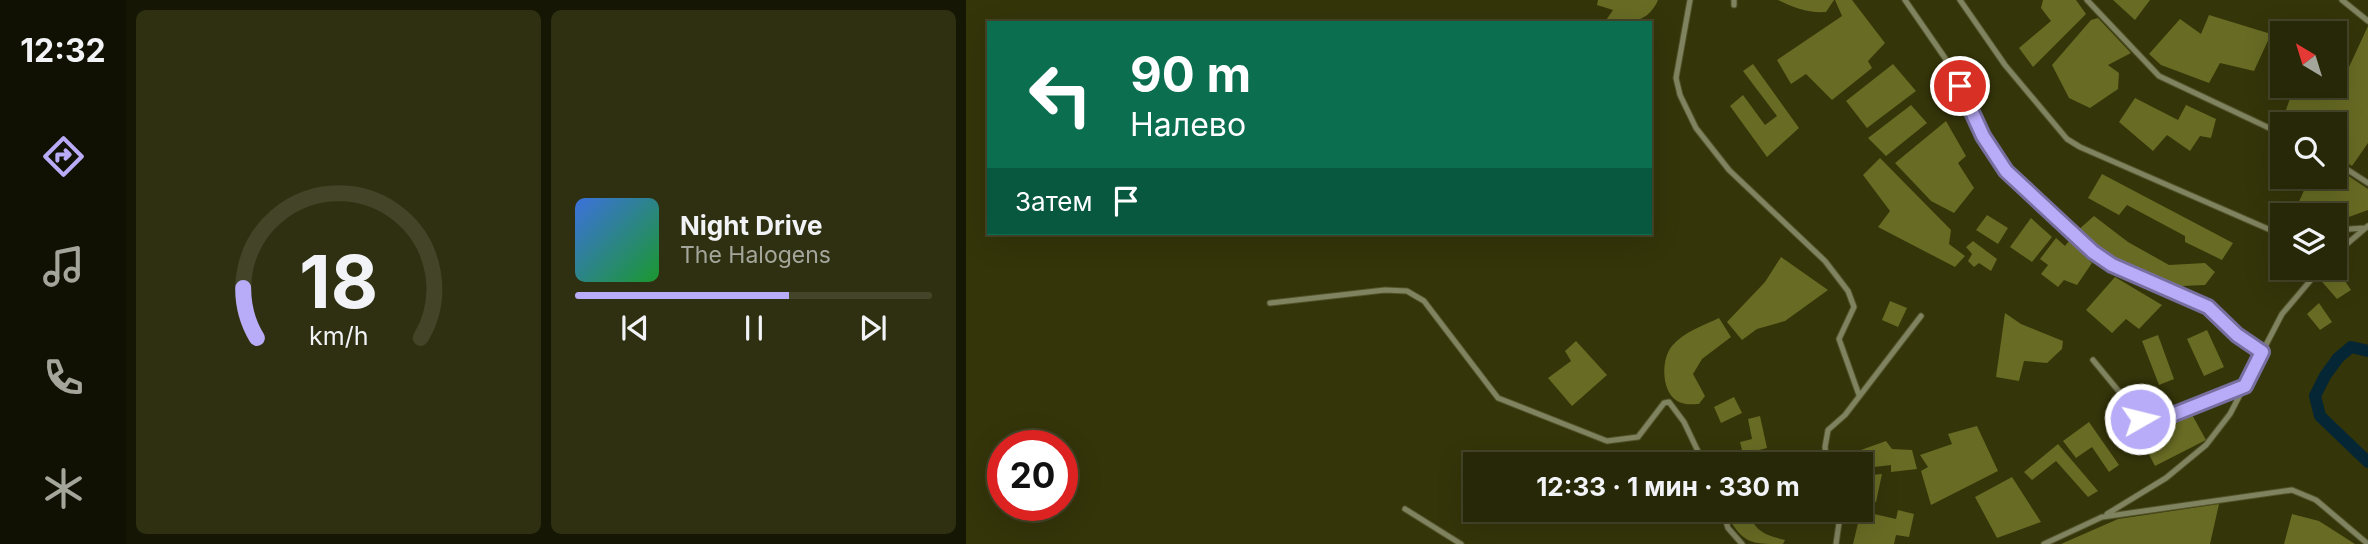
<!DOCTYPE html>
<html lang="ru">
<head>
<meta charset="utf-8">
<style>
	:root { --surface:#272807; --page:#2f3011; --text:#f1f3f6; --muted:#a4a69b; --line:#434428; --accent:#b8abf7 }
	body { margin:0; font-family:Inter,sans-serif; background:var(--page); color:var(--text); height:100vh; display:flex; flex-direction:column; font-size:26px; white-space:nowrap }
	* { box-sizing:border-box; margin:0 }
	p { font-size:23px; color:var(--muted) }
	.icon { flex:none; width:38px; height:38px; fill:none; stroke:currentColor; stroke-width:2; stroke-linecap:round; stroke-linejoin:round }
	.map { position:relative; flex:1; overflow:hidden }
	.drawer { display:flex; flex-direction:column; gap:10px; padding:10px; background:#151604; width:840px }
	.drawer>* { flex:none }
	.banner { position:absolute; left:21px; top:21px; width:665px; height:214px; border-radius:0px; box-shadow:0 7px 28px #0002,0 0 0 2px var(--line); background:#0b6e4f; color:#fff; overflow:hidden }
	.needle { width:46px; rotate:322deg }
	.fabs { position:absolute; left:1304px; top:21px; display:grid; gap:14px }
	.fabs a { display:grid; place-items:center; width:77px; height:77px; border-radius:0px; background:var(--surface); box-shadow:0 7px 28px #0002,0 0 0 2px var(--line); font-size:35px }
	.speed { position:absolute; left:21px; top:430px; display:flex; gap:14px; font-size:35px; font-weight:700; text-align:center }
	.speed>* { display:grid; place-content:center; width:91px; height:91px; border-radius:50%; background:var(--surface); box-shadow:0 7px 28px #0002,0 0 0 2px var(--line); line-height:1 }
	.speed .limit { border:10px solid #d22; background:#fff; color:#111 }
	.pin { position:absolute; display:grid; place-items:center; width:60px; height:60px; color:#fff; margin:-30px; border:4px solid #fff; border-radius:50%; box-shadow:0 2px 7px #0007 }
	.me { position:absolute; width:77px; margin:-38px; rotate:82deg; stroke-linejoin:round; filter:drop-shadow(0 0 5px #0008) }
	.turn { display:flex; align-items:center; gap:24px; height:147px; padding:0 28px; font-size:32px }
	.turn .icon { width:91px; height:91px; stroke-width:2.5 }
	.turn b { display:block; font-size:49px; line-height:60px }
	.then { display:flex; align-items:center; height:66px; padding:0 28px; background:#0003; gap:14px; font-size:26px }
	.drawer .card { flex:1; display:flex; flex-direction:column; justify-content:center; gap:10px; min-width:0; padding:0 24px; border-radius:10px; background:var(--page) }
	.drawer .dial { align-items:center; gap:0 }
	.dial svg { height:182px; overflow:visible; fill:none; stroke:var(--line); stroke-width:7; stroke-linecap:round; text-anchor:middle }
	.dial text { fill:var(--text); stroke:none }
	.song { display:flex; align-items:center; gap:21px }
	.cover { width:84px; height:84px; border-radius:10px; background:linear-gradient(135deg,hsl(220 70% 55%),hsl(130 70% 35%)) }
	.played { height:7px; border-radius:4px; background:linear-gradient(90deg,var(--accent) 60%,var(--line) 60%) }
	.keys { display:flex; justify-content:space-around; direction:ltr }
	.drawer .tiles { flex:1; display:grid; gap:10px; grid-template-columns:repeat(2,1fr) }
	.trip { position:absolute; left:497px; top:452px; width:410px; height:70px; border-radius:0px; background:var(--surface); box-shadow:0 7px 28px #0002,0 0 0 2px var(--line); font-weight:700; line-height:70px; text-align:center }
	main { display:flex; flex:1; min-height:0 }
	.tabs { display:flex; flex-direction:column; width:126px; justify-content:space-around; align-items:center; background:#101003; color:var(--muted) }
	.tabs .icon { width:49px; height:49px }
	.tabs .active { color:var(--accent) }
	.tabs b { font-size:32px; color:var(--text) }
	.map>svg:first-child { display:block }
	.forest { fill:#676b23 }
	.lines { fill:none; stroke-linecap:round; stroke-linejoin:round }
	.canal { stroke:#052635; stroke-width:12 }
	.service-casing { stroke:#52532a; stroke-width:7 }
	.service { stroke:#80835f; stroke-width:5 }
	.route-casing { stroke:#786fa1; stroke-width:18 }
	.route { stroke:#b8abf7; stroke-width:12 }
</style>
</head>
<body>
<main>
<nav class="tabs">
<b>12:32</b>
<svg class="icon active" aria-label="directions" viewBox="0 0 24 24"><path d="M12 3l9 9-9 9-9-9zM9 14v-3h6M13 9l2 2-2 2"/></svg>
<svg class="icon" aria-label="music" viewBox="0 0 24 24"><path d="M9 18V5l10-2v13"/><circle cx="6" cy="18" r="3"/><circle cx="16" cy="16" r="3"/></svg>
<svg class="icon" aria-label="phone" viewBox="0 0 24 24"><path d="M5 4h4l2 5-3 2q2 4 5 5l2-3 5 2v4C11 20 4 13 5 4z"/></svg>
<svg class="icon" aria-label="climate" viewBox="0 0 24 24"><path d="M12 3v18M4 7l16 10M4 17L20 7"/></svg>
</nav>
<section class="drawer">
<div class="tiles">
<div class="card dial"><svg viewBox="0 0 100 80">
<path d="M14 69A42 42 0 1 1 86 69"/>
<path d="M14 69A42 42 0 0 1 8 47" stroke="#b8abf7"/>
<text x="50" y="56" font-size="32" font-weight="700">18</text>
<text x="50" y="72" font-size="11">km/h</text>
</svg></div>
<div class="card">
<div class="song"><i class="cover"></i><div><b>Night Drive</b><p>The Halogens</p></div></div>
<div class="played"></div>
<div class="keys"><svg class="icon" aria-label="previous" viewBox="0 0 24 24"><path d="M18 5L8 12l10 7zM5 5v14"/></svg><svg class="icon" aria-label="pause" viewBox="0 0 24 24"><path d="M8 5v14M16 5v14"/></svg><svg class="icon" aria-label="next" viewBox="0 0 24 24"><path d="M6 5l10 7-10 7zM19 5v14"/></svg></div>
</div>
</div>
</section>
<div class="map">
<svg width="1402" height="544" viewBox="0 0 1402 544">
	<rect width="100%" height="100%" fill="#343509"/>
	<path class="forest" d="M632 0H692C682 24 661 23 638 23L647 10 631 5Z
		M812 0H868L860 12C842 13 828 8 812 0Z
		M869 0H886L919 43 902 61 906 68 866 100 840 74 825 84 811 60 876 16Z
		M1077 0H1110L1120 14 1067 67 1053 48 1085 21 1075 8Z
		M1147 0H1184L1169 20Z
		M1243 15 1305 34 1288 71 1254 63 1243 83 1195 65 1183 54 1214 19 1235 34Z
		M1132 18 1165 53 1142 65 1153 73 1152 89 1124 108 1103 98 1086 65 1125 20Z
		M1402 26V143L1386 166 1369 155 1368 124H1321L1316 121 1326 93 1364 99 1377 80Z
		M787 64 833 128 801 157 764 106 777 95 799 125 811 116 777 71Z
		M927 64 950 91 901 128 880 101Z
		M1169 98 1212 120 1220 105 1250 119 1245 138 1234 136 1224 151 1201 135 1187 151 1153 122Z
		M945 105 961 123 920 156 902 138Z
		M980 121 1000 156 992 163 1008 188 988 213 965 201 929 163Z
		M914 158 985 230 983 244 999 256 989 267 912 227 924 211 897 175Z
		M1369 167 1402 189V210L1369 222 1368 215H1327L1344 177H1368Z
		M1136 174 1267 243 1256 260 1219 242V236L1161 205 1153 215 1122 198Z
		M1021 215 1042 228 1032 244 1010 230Z
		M1128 216 1162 242 1203 265 1239 263 1249 272 1239 285C1228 285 1216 287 1206 285 1173 277 1133 255 1111 231Z
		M1065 218 1086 237 1066 262 1044 247Z
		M1090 238 1099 246 1103 241 1126 263 1111 285 1098 280 1092 287 1075 274 1082 265 1074 259Z
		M1007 241 1031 259 1025 271 1013 263 1008 267 1002 261 1006 254 1000 247Z
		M815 257 862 290 819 321 791 329 776 340 761 322 799 282Z
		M1369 266 1385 290 1371 299 1351 276Z
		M1149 277 1196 305 1173 329 1160 319 1146 333 1120 310Z
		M924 301 941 308 932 327 916 320Z
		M1353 303 1366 322 1354 330 1341 314Z
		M1039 313 1055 324 1097 341 1096 349 1081 363 1058 361 1053 381 1030 377Z
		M753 318 765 337 736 359 727 374 739 396 733 404C728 404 720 405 716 403 695 397 694 360 706 346 718 332 736 326 753 318Z
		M1241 330 1258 367 1238 376 1221 339Z
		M1192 335 1208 379 1193 385 1176 341Z
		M610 341 641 375 606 406 582 378 605 361 599 351Z
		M768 397 776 413 755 423 748 407Z
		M1224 411 1240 440 1189 466 1174 437 1184 426Z
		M794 416 801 448 777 454 774 442 786 439 782 419Z
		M1123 422 1153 465 1143 472 1126 447 1110 458 1097 441Z
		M1011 426 1032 471 965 505 955 471 962 467 954 455 986 444 982 434Z
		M920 441 926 449 946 450 951 469 925 472V465L900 468 895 450Z
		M1092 444 1132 491 1122 497 1090 461 1066 480 1058 472Z
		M916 474 910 502H894V476Z
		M1046 477 1075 522 1031 538 1009 497Z
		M1253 504 1244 544H1095L1152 519Z
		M783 510C787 531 799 535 819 540L817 544C785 544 779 544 762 518Z
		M932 510 948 514 943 537 930 535 928 544H887L895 511 930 519Z
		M1326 514 1353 521 1389 544H1318Z"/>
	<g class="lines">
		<path class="canal" d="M1402 351 1385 347 1372 358 1359 376 1349 396 1354 416 1402 462"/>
		<defs>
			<path id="service" d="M724 0 710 78 714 95 730 128 763 170 859 261 882 291 888 307 873 339 893 395
				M768 0V5
				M939 0 979 58 1017 136 1040 171 1127 252 1146 265 1242 307 1271 335 1296 352
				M994 0 1039 65 1101 139 1114 147 1316 235
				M1121 0 1193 76 1316 134
				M1376 0 1402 21
				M1368 161 1402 183
				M1368 230 1399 228
				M1368 255 1402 226
				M304 303 419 290 441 291 458 301 532 398 641 441 672 437 698 403 703 402 718 422 738 464
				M1127 360 1179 423 1279 386
				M861 464 859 447 862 430 879 415 955 316
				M439 509 495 544
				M756 509 762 528 776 544
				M1141 514 1200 478 1240 445 1264 414 1316 314 1355 268
				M870 544 873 523 870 509
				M1078 544 1136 517 1326 490 1350 500 1402 544"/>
		</defs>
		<use href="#service" class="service-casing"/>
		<use href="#service" class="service"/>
	</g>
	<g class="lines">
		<defs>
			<path id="route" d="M994 86 1017 136 1040 171 1127 252 1146 265 1242 307 1271 335 1296 352 1279 386 1191 421 1180 423 1174 419"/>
		</defs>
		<use href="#route" class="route-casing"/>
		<use href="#route" class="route"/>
	</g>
</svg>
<div class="fabs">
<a><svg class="needle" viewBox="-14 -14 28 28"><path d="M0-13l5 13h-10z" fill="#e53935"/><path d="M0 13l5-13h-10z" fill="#a4a69b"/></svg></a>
<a><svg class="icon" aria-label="search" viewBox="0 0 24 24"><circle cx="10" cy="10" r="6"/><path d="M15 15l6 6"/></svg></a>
<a><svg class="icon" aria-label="layers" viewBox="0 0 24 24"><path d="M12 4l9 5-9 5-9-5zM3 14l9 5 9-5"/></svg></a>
</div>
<div class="speed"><div class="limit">20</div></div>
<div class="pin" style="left:994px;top:86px;background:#d93025"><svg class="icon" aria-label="arrive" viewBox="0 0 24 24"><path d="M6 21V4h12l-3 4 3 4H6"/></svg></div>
<svg class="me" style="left:1174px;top:419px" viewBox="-20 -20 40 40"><circle r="17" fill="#b8abf7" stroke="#fff" stroke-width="3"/><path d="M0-11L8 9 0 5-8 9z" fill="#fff"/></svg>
<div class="trip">12:33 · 1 мин · 330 m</div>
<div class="banner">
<div class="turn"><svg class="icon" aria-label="left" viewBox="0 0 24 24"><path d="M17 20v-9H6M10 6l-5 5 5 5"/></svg><div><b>90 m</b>Налево</div></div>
<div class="then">Затем<svg class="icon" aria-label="arrive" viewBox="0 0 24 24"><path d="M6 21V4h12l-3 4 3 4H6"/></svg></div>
</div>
</div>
</main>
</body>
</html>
